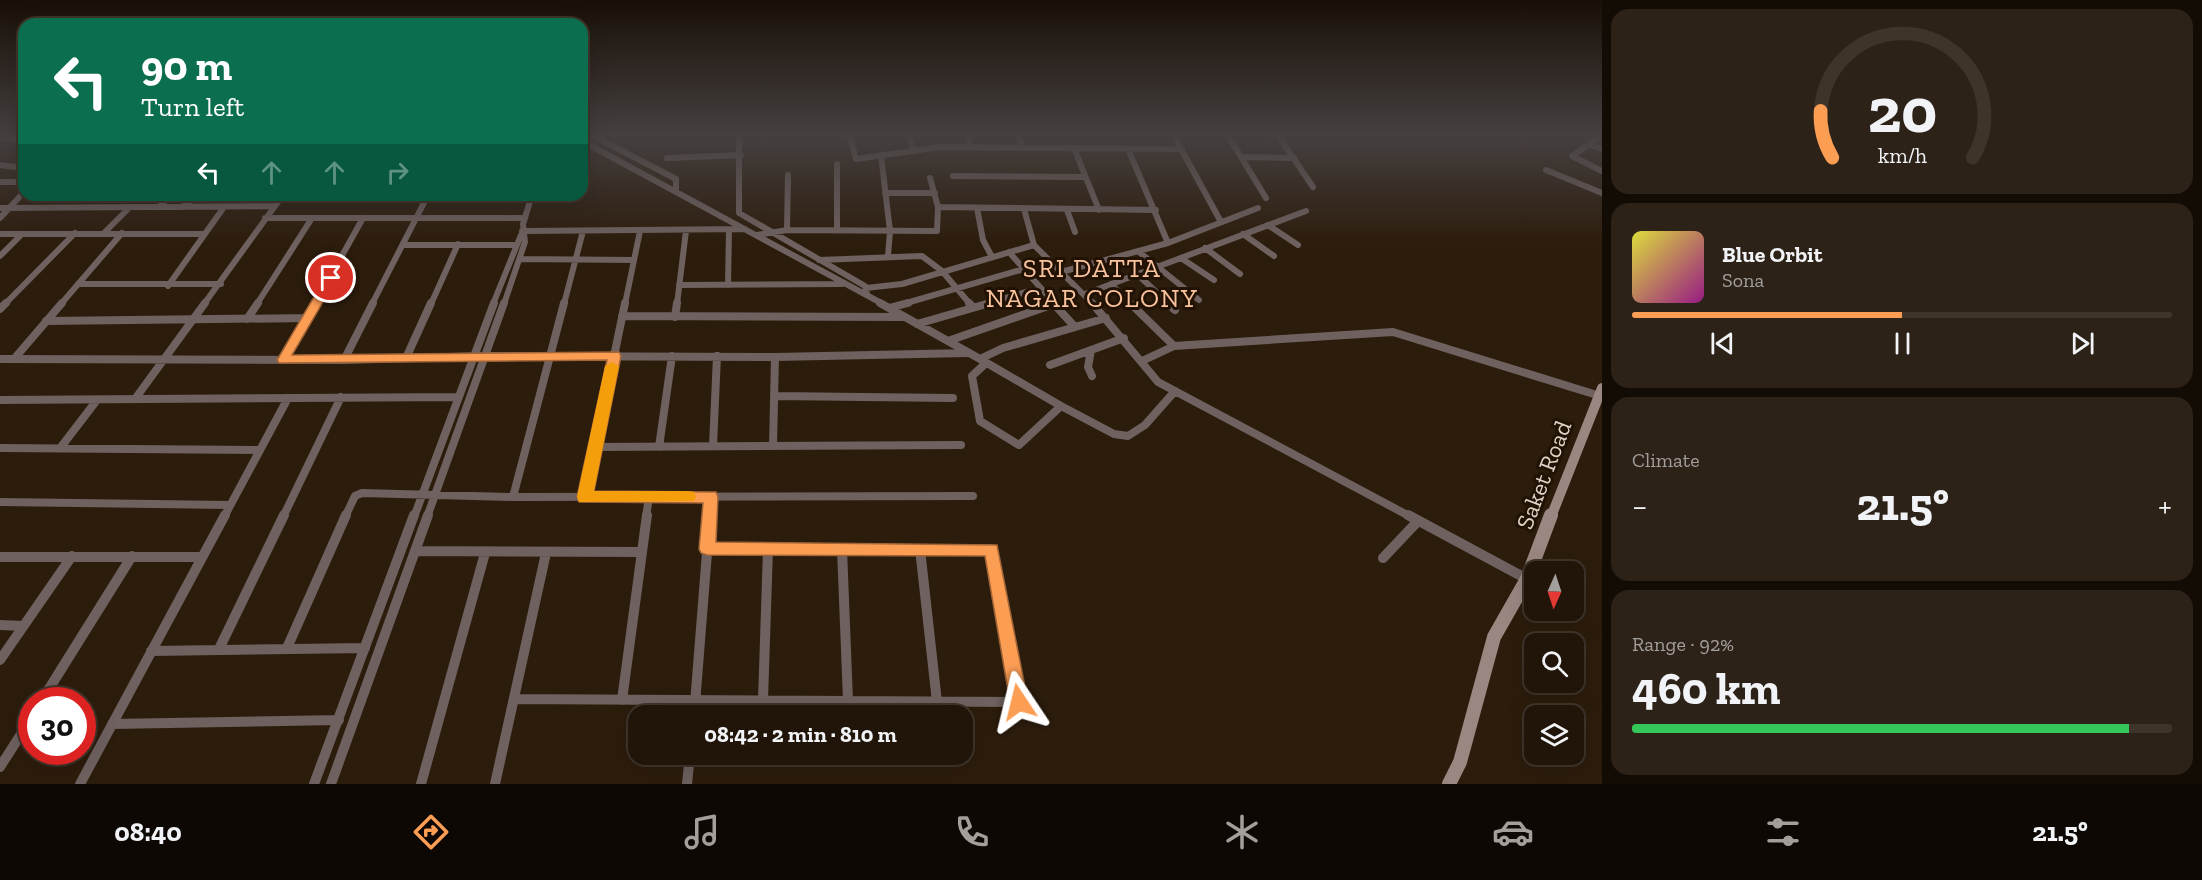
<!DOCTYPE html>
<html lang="en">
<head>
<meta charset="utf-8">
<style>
	:root { --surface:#211509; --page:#2d2217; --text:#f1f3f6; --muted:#a29f9c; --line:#3e342a; --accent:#fc9d54 }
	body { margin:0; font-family:"Zilla Slab",serif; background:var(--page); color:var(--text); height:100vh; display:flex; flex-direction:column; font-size:22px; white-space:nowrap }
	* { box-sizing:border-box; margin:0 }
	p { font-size:20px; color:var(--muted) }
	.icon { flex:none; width:33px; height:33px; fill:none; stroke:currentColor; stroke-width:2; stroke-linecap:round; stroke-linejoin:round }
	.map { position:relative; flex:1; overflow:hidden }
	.sheet { display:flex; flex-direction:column; gap:9px; padding:9px; background:#120c05; width:600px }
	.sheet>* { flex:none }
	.top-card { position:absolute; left:18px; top:18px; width:570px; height:183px; border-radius:18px; box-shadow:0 6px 24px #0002,0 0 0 2px var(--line); background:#0b6e4f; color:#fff; overflow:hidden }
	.needle { width:39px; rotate:183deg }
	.fabs { position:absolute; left:1524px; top:561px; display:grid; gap:12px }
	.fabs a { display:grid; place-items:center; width:60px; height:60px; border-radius:12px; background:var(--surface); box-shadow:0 6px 24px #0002,0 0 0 2px var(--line); font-size:30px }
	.speed { position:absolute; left:18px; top:687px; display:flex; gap:12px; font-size:30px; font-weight:700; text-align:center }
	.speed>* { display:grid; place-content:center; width:78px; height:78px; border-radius:50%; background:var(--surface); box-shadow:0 6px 24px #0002,0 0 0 2px var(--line); line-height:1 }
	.speed .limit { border:9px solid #d22; background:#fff; color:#111 }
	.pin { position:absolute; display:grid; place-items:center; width:51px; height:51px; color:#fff; margin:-26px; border:3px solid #fff; border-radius:50%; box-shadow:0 2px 6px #0007 }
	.me { position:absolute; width:66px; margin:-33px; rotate:350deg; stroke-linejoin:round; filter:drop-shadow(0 0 4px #0008) }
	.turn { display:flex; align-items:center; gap:21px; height:126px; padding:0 24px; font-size:27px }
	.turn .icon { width:78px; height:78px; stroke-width:2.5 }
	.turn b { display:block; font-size:42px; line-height:51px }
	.lanes { display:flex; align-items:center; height:57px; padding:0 24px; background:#0003; justify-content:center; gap:30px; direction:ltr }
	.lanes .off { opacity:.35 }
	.big { font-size:45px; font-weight:800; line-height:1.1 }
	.sheet .tile { flex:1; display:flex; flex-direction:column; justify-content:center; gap:9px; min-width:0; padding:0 21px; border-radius:18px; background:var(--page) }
	.sheet .dial { align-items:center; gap:0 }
	.dial svg { height:156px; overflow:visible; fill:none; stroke:var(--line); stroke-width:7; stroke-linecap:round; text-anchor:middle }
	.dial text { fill:var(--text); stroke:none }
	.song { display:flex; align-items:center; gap:18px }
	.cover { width:72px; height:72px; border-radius:9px; background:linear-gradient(135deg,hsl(60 70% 55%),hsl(310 70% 35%)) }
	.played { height:6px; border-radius:3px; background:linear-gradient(90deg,var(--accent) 50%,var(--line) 50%) }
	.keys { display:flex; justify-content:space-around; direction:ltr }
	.heat { display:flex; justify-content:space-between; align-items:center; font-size:33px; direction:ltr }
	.charge { height:9px; border-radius:4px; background:linear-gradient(90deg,#34c759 92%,var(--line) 0) }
	.trip { position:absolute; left:628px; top:705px; width:345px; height:60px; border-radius:18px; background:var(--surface); box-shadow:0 6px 24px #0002,0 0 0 2px var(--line); font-weight:800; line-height:60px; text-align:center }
	.dock { display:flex; height:96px; justify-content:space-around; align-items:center; background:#0d0804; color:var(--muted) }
	.dock .icon { width:42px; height:42px }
	.dock .selected { color:var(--accent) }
	.dock b { font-size:27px; color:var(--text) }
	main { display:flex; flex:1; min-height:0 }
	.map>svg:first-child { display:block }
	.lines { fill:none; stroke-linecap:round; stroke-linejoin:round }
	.street-far2 { stroke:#6e615f; stroke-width:6 }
	.street-far1 { stroke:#6e615f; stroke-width:8 }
	.street { stroke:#6e615f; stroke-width:10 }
	.secondary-far1 { stroke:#9a8782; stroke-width:10 }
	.secondary { stroke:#9a8782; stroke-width:14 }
	.route { fill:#fc9d54; stroke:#a46637; stroke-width:1.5 }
	.slow { fill:#f59e0b }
	.labels { text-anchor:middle; stroke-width:6; stroke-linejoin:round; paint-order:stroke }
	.street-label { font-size:24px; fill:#ded3c9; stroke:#221204 }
	.neighbourhood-label { font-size:26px; letter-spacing:1.5px; fill:#fac39e; stroke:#221204 }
</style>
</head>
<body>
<main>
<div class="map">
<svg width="1602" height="784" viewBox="0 0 1602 784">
	<rect width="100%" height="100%" fill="#2c1c0c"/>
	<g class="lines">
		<path class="street-far2" d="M590 134 676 179V191
			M739 134V213L865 286 867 294
			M849 134 856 159 940 147 1182 149
			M908 134 914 151
			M967 134 970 146
			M1018 134 1022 148
			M1173 134 1221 222
			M1227 134 1266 198
			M1277 134 1313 187
			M1602 135 1572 156 1602 171
			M0 137 19 140
			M582 141 883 304
			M1589 144 1602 149
			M1074 148 1099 210
			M1128 149 1168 243
			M881 155 890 231 888 256
			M1241 157 1294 158
			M667 158 741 155
			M837 164V231
			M0 165 24 168
			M1546 170 1602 193
			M953 176 1085 177
			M0 182H24
			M885 193H935
			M159 207 171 195
			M182 207 199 195
			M938 207 1156 210
			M0 208 275 206
			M977 208 983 240 992 257
			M1024 209 1034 245 1093 304
			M1067 210 1075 232
			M0 218 24 192
			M265 218H524
			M1268 225 1298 245
			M787 230 788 175
			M522 231 745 229
			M105 232 130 207
			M0 234H204
			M1243 234 1274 256
			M757 235 787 230 937 231 938 207 930 178
			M404 245H515
			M1205 248 1240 274
			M1009 252 1055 304
			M1139 252 1199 300
			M0 256 22 234
			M1181 258 1214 280
			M520 259 634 260
			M819 260 922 256 942 271 970 304
			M1061 272 1168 243 1258 208
			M1137 274 1169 304
			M78 284H221
			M1111 284 1131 304
			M679 285 842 284
			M728 285 729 230
			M168 286 224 207
			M866 288 902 284 1034 245
			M1085 294 1306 211
			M5 304 75 233
			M61 304 122 233
			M204 304 283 195
			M257 304 312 218
			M315 304 363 218
			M372 304 428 195
			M431 304 458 244
			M493 304 521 235
			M504 304 525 242 523 224 532 195
			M564 304 583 231
			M625 304 640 231
			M677 304 686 231
			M903 304 1024 269
			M985 304 1040 288"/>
		<path class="street-far1" d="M880 303 980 359
			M969 303 972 306
			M1053 303 1075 327
			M1092 303 1158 382 1411 517
			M1130 303 1174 346
			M1167 303 1175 310
			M889 308 908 303
			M0 309 6 303
			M622 316 903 317
			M675 317 677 303
			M247 319 258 303
			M46 321 309 318
			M917 324 990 303
			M948 341 1054 304
			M1091 350 1088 367 1092 376
			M406 358 431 303
			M0 359 344 360 486 356 775 357 968 353
			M14 359 62 303
			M283 360 315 303
			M344 360 373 303
			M1142 361 1174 346 1393 332 1597 395
			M986 363 972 376 980 421 1019 445 1061 406 980 359 1003 348 1106 318
			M1050 365 1124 338
			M774 396 953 398
			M135 399 205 303
			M0 400 458 397
			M1061 406 1114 434 1128 436 1145 425 1175 391
			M713 446 717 356
			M773 446 775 357
			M61 447 97 400
			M595 447 961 445
			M659 447 672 356
			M0 448 260 450
			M513 497 564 303
			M585 497 625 303
			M0 502 230 505
			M224 517 288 398
			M283 517 341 397
			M345 517 355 496 362 493 513 497 973 496
			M414 517 494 303
			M427 517 504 303
			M646 517 649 497
			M709 517 711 497"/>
		<path class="street" d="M1408 515 1527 579
			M842 549 848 701
			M920 549 937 702
			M416 551 642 552
			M0 557H202
			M1383 558 1418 521
			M0 625 23 626
			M287 648 346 515
			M219 649 284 515
			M151 651 365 648
			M0 660 72 556
			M514 699 1019 702 991 549H707
			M42 700 132 556
			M622 700 647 515
			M763 700 768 549
			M694 716 710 515
			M112 724 339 720
			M0 767 32 717
			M80 784 225 515
			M314 784 414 515
			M331 784 428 515
			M421 784 485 553
			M495 784 546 553
			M687 784 690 754"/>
		<path class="secondary-far1" d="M1551 517 1602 388"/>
		<path class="secondary" d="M1449 784 1460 762 1494 637 1527 579 1551 515"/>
	</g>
	<linearGradient id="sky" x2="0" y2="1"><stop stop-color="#180f07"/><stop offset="0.55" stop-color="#454040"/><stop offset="1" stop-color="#454040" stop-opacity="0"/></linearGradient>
	<rect width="1602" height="244" fill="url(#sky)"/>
	<path class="route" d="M331 274 337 278 292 355 619 352 621 356 594 491 716 492 718 497 716 542 997 545 1028 702 1025 708 1019 711 1012 708 1010 702 985 556 707 555 701 553 699 549 703 503 579 502 577 497 607 360 279 363 277 360 325 278Z"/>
	<path class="slow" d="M612 362 619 366 594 491H688L694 492 696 497 694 501 579 502 577 497 605 366Z"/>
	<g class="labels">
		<g class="street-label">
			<text transform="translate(1544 475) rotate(-69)" y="8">Saket Road</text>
		</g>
		<g class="neighbourhood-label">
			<text x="1092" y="277">SRI DATTA<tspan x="1092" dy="30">NAGAR COLONY</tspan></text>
		</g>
	</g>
</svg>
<div class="fabs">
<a><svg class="needle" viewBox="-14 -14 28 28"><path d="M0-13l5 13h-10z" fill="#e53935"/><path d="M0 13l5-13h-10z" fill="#a29f9c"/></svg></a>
<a><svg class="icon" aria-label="search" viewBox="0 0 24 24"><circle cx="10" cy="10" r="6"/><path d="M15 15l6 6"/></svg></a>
<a><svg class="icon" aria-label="layers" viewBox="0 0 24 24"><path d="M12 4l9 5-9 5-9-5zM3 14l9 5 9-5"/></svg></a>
</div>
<div class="speed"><div class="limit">30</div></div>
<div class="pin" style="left:331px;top:278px;background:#d93025"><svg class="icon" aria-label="arrive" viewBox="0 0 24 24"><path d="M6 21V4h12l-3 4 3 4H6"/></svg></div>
<svg class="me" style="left:1019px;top:702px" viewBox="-20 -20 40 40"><path d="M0-17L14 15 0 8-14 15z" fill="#fc9d54" stroke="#fff" stroke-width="4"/></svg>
<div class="trip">08:42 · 2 min · 810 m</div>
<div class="top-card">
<div class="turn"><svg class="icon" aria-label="left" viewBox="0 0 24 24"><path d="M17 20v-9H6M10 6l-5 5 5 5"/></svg><div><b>90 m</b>Turn left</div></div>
<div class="lanes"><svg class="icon" aria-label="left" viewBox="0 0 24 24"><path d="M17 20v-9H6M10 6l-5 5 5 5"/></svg><svg class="icon off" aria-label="ahead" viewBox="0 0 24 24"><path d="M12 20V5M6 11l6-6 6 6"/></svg><svg class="icon off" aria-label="ahead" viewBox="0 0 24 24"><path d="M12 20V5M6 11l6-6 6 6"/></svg><svg class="icon off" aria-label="right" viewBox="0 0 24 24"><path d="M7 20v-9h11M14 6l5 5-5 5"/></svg></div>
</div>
</div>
<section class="sheet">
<div class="tile dial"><svg viewBox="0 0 100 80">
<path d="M14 69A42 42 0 1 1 86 69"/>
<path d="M14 69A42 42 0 0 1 8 45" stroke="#fc9d54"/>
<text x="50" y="56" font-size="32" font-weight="700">20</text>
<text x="50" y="72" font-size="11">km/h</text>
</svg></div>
<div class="tile">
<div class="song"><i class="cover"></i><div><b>Blue Orbit</b><p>Sona</p></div></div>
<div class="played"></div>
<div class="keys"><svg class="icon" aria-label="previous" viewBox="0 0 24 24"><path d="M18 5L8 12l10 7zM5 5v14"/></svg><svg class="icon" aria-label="pause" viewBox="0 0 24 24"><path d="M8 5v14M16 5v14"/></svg><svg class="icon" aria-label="next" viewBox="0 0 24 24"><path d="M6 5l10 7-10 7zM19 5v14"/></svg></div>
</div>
<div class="tile"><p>Climate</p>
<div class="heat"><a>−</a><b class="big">21.5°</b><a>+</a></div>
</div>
<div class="tile"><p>Range · 92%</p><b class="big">460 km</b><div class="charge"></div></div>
</section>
</main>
<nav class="dock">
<b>08:40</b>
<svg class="icon selected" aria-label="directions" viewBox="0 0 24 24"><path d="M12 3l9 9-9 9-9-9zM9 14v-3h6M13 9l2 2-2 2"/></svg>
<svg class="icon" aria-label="music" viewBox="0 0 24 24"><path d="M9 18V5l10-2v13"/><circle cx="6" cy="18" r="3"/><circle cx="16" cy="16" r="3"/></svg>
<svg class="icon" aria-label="phone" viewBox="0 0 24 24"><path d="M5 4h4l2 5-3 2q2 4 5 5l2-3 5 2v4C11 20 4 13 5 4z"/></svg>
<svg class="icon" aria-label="climate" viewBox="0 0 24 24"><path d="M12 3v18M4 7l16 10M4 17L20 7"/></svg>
<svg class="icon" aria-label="car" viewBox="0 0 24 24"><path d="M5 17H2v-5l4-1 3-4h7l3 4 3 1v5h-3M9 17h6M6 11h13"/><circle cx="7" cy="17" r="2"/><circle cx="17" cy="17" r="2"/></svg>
<svg class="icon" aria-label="filters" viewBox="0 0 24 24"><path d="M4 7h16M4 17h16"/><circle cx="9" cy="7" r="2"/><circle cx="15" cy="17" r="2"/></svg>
<b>21.5°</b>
</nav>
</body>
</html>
